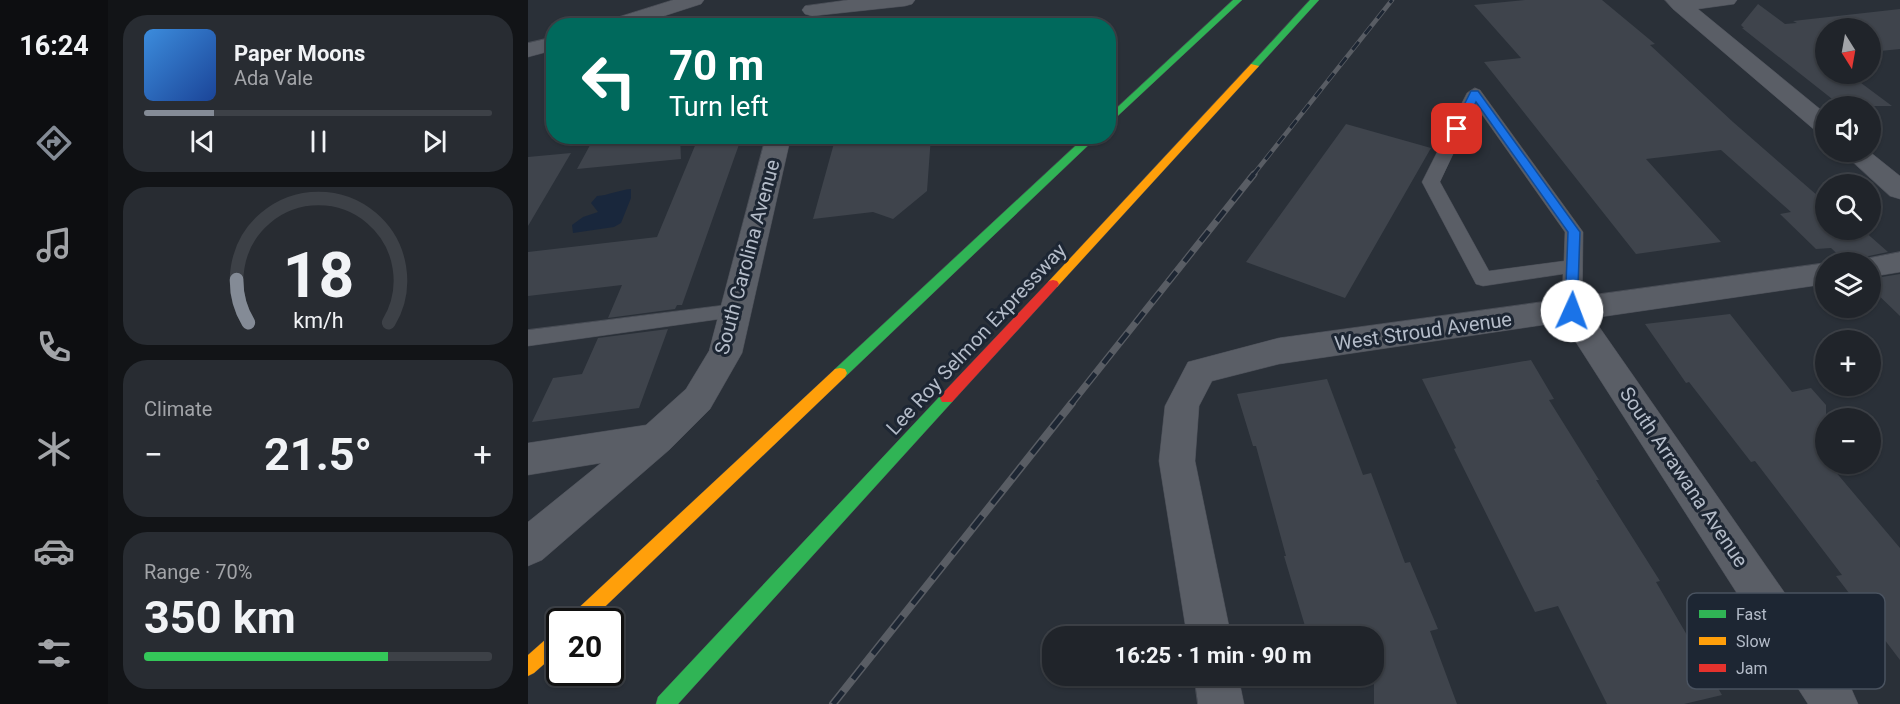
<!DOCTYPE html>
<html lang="en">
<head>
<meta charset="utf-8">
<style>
	:root { --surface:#20242a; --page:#282c32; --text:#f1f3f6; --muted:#a2a4a8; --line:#3d4147; --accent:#848b96 }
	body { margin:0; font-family:Roboto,sans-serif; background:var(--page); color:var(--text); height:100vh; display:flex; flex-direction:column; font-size:22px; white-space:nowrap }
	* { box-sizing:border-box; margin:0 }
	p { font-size:20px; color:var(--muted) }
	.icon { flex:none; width:33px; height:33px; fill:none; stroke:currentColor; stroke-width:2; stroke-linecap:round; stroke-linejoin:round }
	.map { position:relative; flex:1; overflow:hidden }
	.side { display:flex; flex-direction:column; gap:15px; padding:15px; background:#121417; width:420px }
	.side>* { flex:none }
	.guide { position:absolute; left:18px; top:18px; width:570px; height:126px; border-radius:24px; box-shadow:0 2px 4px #0004,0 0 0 2px var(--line); background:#00695c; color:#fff; overflow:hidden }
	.needle { width:39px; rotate:169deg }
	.controls { position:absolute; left:1287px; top:18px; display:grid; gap:12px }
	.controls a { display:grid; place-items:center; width:66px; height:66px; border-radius:50%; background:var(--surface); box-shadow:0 2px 4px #0004,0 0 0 2px var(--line); font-size:30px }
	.speed { position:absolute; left:18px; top:608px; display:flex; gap:12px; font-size:30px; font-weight:700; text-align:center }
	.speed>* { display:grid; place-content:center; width:78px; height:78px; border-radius:50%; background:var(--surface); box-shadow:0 2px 4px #0004,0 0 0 2px var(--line); line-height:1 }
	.speed .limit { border:3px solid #111; border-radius:9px; background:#fff; color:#111 }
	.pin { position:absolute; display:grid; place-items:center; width:51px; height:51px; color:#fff; margin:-26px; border-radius:12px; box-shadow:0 3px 9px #0006 }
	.me { position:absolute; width:66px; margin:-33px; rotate:2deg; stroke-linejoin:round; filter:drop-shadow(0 0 4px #0008) }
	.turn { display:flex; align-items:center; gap:21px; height:126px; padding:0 24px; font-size:27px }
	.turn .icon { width:78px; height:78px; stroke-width:2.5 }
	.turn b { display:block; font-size:42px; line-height:51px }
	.big { font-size:45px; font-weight:700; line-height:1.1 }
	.side .widget { flex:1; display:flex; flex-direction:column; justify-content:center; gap:9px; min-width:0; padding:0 21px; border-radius:24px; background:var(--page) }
	.side .dial { align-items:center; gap:0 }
	.dial svg { height:156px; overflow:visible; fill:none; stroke:var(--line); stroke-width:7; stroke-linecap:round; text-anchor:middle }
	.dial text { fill:var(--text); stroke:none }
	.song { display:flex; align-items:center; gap:18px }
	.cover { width:72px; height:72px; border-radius:9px; background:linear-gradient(135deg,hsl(210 70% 55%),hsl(220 70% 35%)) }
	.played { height:6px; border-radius:3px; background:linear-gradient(90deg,var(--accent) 20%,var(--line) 20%) }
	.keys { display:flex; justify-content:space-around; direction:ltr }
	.heat { display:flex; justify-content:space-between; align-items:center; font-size:33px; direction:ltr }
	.charge { height:9px; border-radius:4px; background:linear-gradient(90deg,#34c759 70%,var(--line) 0) }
	.trip { position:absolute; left:514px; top:626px; width:342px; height:60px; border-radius:24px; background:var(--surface); box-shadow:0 2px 4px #0004,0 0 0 2px var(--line); font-weight:700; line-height:60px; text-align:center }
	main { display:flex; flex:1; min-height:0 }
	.tabs { display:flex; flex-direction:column; width:108px; justify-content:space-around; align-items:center; background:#0d0e11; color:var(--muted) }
	.tabs .icon { width:42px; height:42px }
	.tabs .current { color:var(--accent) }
	.tabs b { font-size:27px; color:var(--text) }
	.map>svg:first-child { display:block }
	.water { fill:#19273c }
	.building { fill:#3f444c }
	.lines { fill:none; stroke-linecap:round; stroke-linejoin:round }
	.lane-casing { stroke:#484c55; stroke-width:1 }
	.street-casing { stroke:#484c55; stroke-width:1 }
	.fast-casing { stroke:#474c53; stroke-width:1 }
	.slow-casing { stroke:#474c53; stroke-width:1 }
	.jam-casing { stroke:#474c53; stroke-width:1 }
	.lane { fill:#5a5e66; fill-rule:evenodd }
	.street { fill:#5a5e66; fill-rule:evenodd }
	.fast { fill:#30b455; fill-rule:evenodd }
	.slow { fill:#ff9f0a; fill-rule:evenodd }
	.jam { fill:#e5322d; fill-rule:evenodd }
	.rail-far2-casing { stroke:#595d64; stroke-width:4.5 }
	.rail-far1-casing { stroke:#595d64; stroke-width:7 }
	.rail-casing { stroke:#595d64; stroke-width:8 }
	.rail-far2 { stroke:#1d2633; stroke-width:3; stroke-dasharray:10; stroke-linecap:butt }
	.rail-far1 { stroke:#1d2633; stroke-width:4.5; stroke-dasharray:13; stroke-linecap:butt }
	.rail { stroke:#1d2633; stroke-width:5; stroke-dasharray:16; stroke-linecap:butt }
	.route { fill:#1a73e8; stroke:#114b97; stroke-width:1.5 }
	.labels { text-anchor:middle; stroke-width:6; stroke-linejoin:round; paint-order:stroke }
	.street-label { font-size:20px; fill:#b4bcc9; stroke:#1d2633 }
	.key { fill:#1d2633; stroke:#4a5360; stroke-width:1.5 }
	.key-label { font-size:16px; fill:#b4bcc9 }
</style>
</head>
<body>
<main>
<nav class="tabs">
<b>16:24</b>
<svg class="icon current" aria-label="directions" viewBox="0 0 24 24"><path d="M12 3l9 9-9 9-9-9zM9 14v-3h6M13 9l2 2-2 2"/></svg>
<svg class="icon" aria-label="music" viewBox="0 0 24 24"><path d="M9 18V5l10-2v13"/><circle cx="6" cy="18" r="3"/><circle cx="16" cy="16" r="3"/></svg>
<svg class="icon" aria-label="phone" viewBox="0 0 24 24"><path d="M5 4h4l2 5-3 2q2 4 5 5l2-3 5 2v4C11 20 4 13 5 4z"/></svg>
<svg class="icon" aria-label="climate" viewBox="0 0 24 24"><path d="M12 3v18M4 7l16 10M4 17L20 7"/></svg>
<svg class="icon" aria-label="car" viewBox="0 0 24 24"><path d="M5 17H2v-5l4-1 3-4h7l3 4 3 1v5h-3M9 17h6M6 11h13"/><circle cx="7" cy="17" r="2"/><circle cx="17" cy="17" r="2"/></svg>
<svg class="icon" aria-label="filters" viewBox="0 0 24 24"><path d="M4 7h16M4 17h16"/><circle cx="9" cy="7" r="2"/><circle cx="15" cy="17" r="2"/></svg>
</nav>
<section class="side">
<div class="widget">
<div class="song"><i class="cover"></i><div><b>Paper Moons</b><p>Ada Vale</p></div></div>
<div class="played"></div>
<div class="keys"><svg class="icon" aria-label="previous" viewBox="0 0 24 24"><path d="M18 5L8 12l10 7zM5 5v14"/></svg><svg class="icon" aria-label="pause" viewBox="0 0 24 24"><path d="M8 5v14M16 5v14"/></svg><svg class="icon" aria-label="next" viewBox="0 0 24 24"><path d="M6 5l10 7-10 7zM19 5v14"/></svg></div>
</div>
<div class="widget dial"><svg viewBox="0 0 100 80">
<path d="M14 69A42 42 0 1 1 86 69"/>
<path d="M14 69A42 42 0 0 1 8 47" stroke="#848b96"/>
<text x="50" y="56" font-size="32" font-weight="700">18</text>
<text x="50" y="72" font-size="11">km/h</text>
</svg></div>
<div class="widget"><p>Climate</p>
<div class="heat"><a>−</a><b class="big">21.5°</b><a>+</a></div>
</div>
<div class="widget"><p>Range · 70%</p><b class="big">350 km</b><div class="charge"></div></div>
</section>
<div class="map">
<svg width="1372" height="704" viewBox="0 0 1372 704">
	<rect width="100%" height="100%" fill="#2a3038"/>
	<path class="water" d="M103 189V198L93 223 86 227 45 233 44 225 55 217 70 212 63 203 69 196C82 195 90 190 103 189Z"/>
	<path class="building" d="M997 0H1074L1127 44 1122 45 1205 122 1298 203V230H1335L1360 252 1331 258 1328 262H1318L1303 248 1288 249 1252 214 1263 212 1193 150 1118 159 1193 242 1108 254 956 62 993 58 946 5Z
		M1230 4 1257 24 1269 23 1265 21 1372 9V49L1342 52V28H1298V74H1321L1364 106H1313L1214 28H1216L1213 25Z
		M818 124 903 148 817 298 718 262Z
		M67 136H152L153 159 49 169Z
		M171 136H214L154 305H149L147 309 80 318 94 285 0 296V252L129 237Z
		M308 136H403L399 191 365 219 345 212 285 219Z
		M43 153 0 226V157Z
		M1372 274V316L1342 287V279Z
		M1202 314 1264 392 1283 388 1298 405V464H1301L1372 548V660L1308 576 1314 575 1227 461 1223 462 1161 382 1158 383 1117 324Z
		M140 329 111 408 4 422 25 378 54 374 70 338Z
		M1003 360 1026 399 1021 400 1071 480H1068L1132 581 1128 582 1194 695 1156 704H1079L1030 606 1007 612 926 449 928 448 894 379Z
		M799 379 835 475 843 473 877 563 882 562 910 629 902 631 929 704H846V636H780L756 556H758L728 446H725L709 394Z"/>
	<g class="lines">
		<defs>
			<path id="lane" d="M947 88 952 90 1055 232 1054 311 1051 316 1044 318 1037 316 1034 311 1035 274 955 286 948 284 894 182 939 93ZM948 106 1037 232 1036 261 961 271 912 182Z
				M206 304 213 306 216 311 213 316 0 346V330Z"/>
			<path id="street" d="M145 0H176L173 4 105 26H72L75 22Z
				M320 0H387L384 4 377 6 284 16 277 14 274 10 277 6Z
				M1137 0H1209L1206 4 1170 9 1298 114V134L1289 132 1145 9Z
				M26 37V50L0 57V43Z
				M238 136H263L214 353 182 409 141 450 14 560 0 566V522L73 463 0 475V443L118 425 158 389 181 351Z
				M1314 152H1342L1372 176V199L1362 196Z
				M1372 252V272L1342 277V262H1330L1331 260Z
				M1298 263V284L1065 318 1323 688 1330 704H1280L1035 322 751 364 684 381 671 406 667 461 703 636H659L631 461 637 406 660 362 751 338Z
				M666 675H710L716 704H670Z"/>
			<path id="fast" d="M705 0H714L580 125V116Z
				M782 0H791L729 68H723V64Z
				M558 136H570L317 377H307L305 373 307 369Z
				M419 392 424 394 426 398 424 402 150 704H128L130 697 414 394Z"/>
			<path id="slow" d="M723 64 731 66 529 287H521L519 284 521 281Z
				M312 368 317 369 319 373 317 377 62 621H40L43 615 307 369Z
				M32 629V650L6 673 0 676V655L26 632Z"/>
			<path id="jam" d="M525 280 529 281 531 284 529 287 424 402H414L412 398 414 394 521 281Z"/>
		</defs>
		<use href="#lane" class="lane-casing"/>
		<use href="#street" class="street-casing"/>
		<use href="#fast" class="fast-casing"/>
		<use href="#slow" class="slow-casing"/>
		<use href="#jam" class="jam-casing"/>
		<use href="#lane" class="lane"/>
		<use href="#street" class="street"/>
		<use href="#fast" class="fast"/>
		<use href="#slow" class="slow"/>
		<use href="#jam" class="jam"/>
		<defs>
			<path id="rail-far2" d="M725 175 864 0"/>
			<path id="rail-far1" d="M543 404 726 174"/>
			<path id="rail" d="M305 704 544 403"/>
		</defs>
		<use href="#rail-far2" class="rail-far2-casing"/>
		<use href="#rail-far1" class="rail-far1-casing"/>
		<use href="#rail" class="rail-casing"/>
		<use href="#rail-far2" class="rail-far2"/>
		<use href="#rail-far1" class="rail-far1"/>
		<use href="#rail" class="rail"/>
	</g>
	<path class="route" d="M943 91H950L1052 232 1049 314H1039L1037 311 1040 232 948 102 933 131 924 129Z"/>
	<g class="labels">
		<g class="street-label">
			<text transform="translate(219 257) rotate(-75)" y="7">South Carolina Avenue</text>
			<text transform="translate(895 331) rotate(-8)" y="7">West Stroud Avenue</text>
			<text transform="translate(448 339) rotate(-47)" y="7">Lee Roy Selmon Expressway</text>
			<text transform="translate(1156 477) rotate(56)" y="7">South Arrawana Avenue</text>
		</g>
	</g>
	<rect x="1159" y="593" width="198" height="96" rx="9" class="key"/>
	<rect x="1171" y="610" width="27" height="8" fill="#30b455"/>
	<rect x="1171" y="637" width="27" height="8" fill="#ff9f0a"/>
	<rect x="1171" y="664" width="27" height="8" fill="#e5322d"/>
	<g class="key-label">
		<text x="1208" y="620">Fast</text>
		<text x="1208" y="647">Slow</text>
		<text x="1208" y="674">Jam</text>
	</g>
</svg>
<div class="controls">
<a><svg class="needle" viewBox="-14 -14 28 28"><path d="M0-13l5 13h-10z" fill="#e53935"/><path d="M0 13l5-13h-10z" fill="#a2a4a8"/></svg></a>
<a><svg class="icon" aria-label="sound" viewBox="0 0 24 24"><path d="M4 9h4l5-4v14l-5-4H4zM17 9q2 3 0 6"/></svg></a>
<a><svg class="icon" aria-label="search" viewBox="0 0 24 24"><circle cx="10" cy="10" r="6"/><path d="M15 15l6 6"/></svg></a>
<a><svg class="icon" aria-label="layers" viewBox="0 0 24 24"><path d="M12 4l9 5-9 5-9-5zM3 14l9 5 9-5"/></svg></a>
<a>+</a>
<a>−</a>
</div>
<div class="speed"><div class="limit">20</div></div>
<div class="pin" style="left:929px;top:129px;background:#d93025"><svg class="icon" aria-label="arrive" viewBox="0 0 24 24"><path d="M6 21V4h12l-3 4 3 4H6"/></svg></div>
<svg class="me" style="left:1044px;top:311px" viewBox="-20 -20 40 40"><circle r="19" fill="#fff"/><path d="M0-13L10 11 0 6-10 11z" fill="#1a73e8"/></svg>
<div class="trip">16:25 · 1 min · 90 m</div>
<div class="guide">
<div class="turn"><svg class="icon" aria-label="left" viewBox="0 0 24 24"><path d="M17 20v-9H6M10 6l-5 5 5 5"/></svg><div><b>70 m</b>Turn left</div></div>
</div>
</div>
</main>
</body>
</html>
